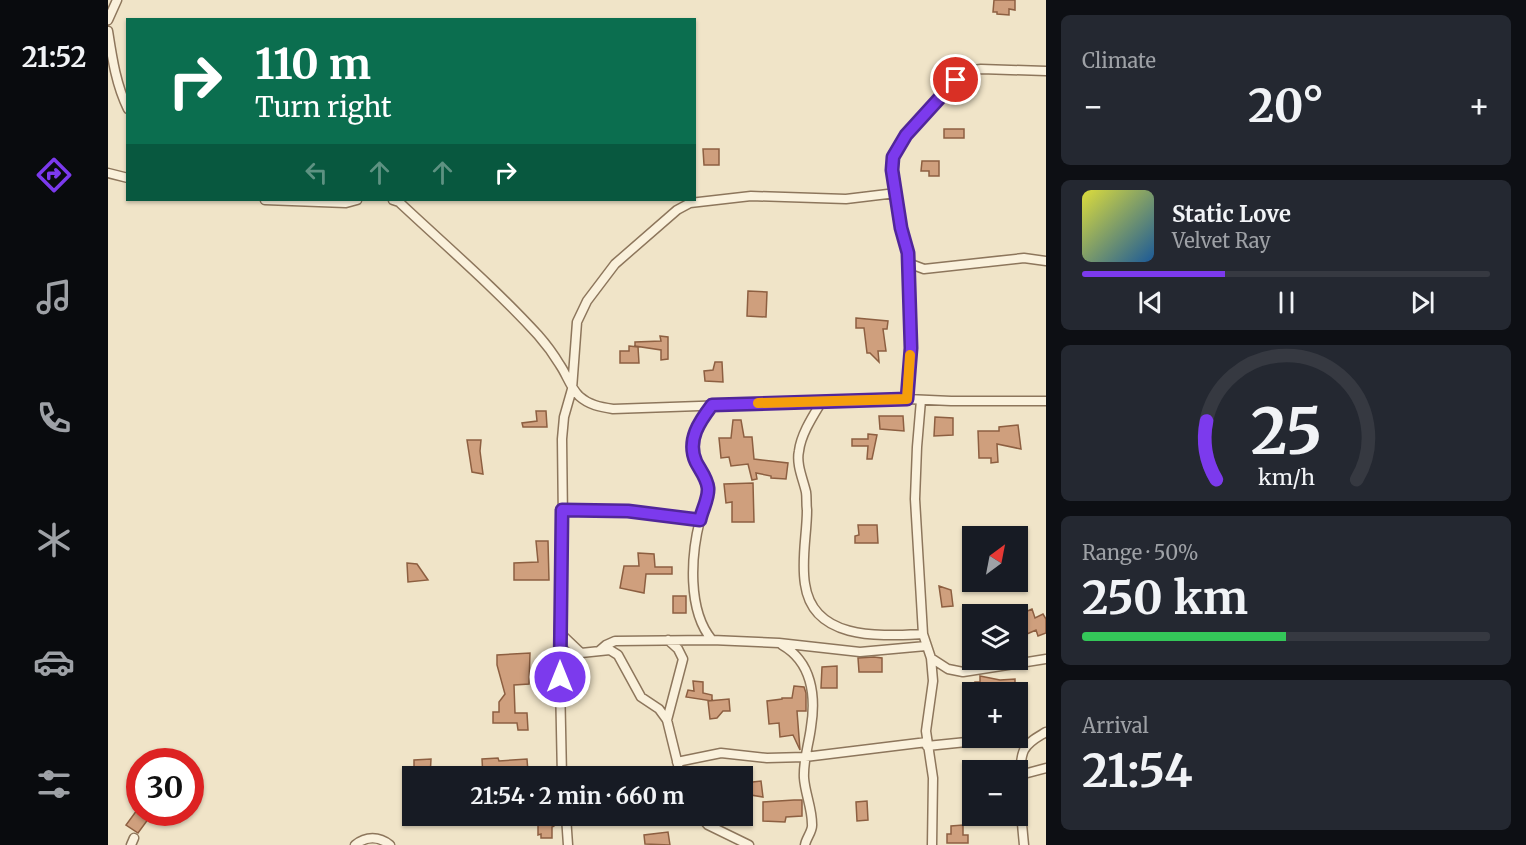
<!DOCTYPE html>
<html lang="en">
<head>
<meta charset="utf-8">
<style>
	:root { --surface:#171b24; --page:#242831; --text:#f1f3f6; --muted:#9ea1a6; --line:#363941; --accent:#7c3aed }
	body { margin:0; font-family:Merriweather,serif; background:var(--page); color:var(--text); height:100vh; display:flex; flex-direction:column; font-size:22px; white-space:nowrap }
	* { box-sizing:border-box; margin:0 }
	p { font-size:20px; color:var(--muted) }
	.icon { flex:none; width:33px; height:33px; fill:none; stroke:currentColor; stroke-width:2; stroke-linecap:round; stroke-linejoin:round }
	.map { position:relative; flex:1; overflow:hidden }
	.details { display:flex; flex-direction:column; gap:15px; padding:15px; background:#0d0f14; width:480px }
	.details>* { flex:none }
	.hud { position:absolute; left:18px; top:18px; width:570px; height:183px; border-radius:0px; box-shadow:0 2px 4px #0004; background:#0b6e4f; color:#fff; overflow:hidden }
	.needle { width:39px; rotate:32deg }
	.controls { position:absolute; left:854px; top:526px; display:grid; gap:12px }
	.controls a { display:grid; place-items:center; width:66px; height:66px; border-radius:0px; background:var(--surface); box-shadow:0 2px 4px #0004; font-size:30px }
	.speed { position:absolute; left:18px; top:748px; display:flex; gap:12px; font-size:30px; font-weight:700; text-align:center }
	.speed>* { display:grid; place-content:center; width:78px; height:78px; border-radius:50%; background:var(--surface); box-shadow:0 2px 4px #0004; line-height:1 }
	.speed .limit { border:9px solid #d22; background:#fff; color:#111 }
	.pin { position:absolute; display:grid; place-items:center; width:51px; height:51px; color:#fff; margin:-26px; border:3px solid #fff; border-radius:50%; box-shadow:0 2px 6px #0007 }
	.me { position:absolute; width:66px; margin:-33px; rotate:0deg; stroke-linejoin:round; filter:drop-shadow(0 0 4px #0008) }
	.turn { display:flex; align-items:center; gap:21px; height:126px; padding:0 30px; font-size:27px }
	.turn .icon { width:78px; height:78px; stroke-width:2.5 }
	.turn b { display:block; font-size:42px; line-height:51px }
	.lanes { display:flex; align-items:center; height:57px; padding:0 30px; background:#0003; justify-content:center; gap:30px; direction:ltr }
	.lanes .off { opacity:.35 }
	.big { font-size:45px; font-weight:700; line-height:1.1 }
	.details .tile { flex:1; display:flex; flex-direction:column; justify-content:center; gap:9px; min-width:0; padding:0 21px; border-radius:9px; background:var(--page) }
	.details .dial { align-items:center; gap:0 }
	.dial svg { height:156px; overflow:visible; fill:none; stroke:var(--line); stroke-width:7; stroke-linecap:round; text-anchor:middle }
	.dial text { fill:var(--text); stroke:none }
	.song { display:flex; align-items:center; gap:18px }
	.cover { width:72px; height:72px; border-radius:9px; background:linear-gradient(135deg,hsl(60 70% 55%),hsl(210 70% 35%)) }
	.played { height:6px; border-radius:3px; background:linear-gradient(90deg,var(--accent) 35%,var(--line) 35%) }
	.keys { display:flex; justify-content:space-around; direction:ltr }
	.heat { display:flex; justify-content:space-between; align-items:center; font-size:33px; direction:ltr }
	.charge { height:9px; border-radius:4px; background:linear-gradient(90deg,#34c759 50%,var(--line) 0) }
	.trip { position:absolute; left:294px; top:766px; width:351px; height:60px; border-radius:0px; background:var(--surface); box-shadow:0 2px 4px #0004; font-weight:700; line-height:60px; text-align:center }
	main { display:flex; flex:1; min-height:0 }
	.tabs { display:flex; flex-direction:column; width:108px; justify-content:space-around; align-items:center; background:#090b0e; color:var(--muted) }
	.tabs .icon { width:42px; height:42px }
	.tabs .current { color:var(--accent) }
	.tabs b { font-size:27px; color:var(--text) }
	.map>svg:first-child { display:block }
	.building { fill:#cf9f7d; stroke:#8d5f41; stroke-width:1.5 }
	.lines { fill:none; stroke-linecap:round; stroke-linejoin:round }
	.street-casing { stroke:#8d765c; stroke-width:11 }
	.street { stroke:#faf1dc; stroke-width:8 }
	.route-casing { stroke:#51269a; stroke-width:15 }
	.route { stroke:#7c3aed; stroke-width:10 }
	.slow { stroke:#f59e0b; stroke-width:10 }
</style>
</head>
<body>
<main>
<nav class="tabs">
<b>21:52</b>
<svg class="icon current" aria-label="directions" viewBox="0 0 24 24"><path d="M12 3l9 9-9 9-9-9zM9 14v-3h6M13 9l2 2-2 2"/></svg>
<svg class="icon" aria-label="music" viewBox="0 0 24 24"><path d="M9 18V5l10-2v13"/><circle cx="6" cy="18" r="3"/><circle cx="16" cy="16" r="3"/></svg>
<svg class="icon" aria-label="phone" viewBox="0 0 24 24"><path d="M5 4h4l2 5-3 2q2 4 5 5l2-3 5 2v4C11 20 4 13 5 4z"/></svg>
<svg class="icon" aria-label="climate" viewBox="0 0 24 24"><path d="M12 3v18M4 7l16 10M4 17L20 7"/></svg>
<svg class="icon" aria-label="car" viewBox="0 0 24 24"><path d="M5 17H2v-5l4-1 3-4h7l3 4 3 1v5h-3M9 17h6M6 11h13"/><circle cx="7" cy="17" r="2"/><circle cx="17" cy="17" r="2"/></svg>
<svg class="icon" aria-label="filters" viewBox="0 0 24 24"><path d="M4 7h16M4 17h16"/><circle cx="9" cy="7" r="2"/><circle cx="15" cy="17" r="2"/></svg>
</nav>
<div class="map">
<svg width="938" height="845" viewBox="0 0 938 845">
	<rect width="100%" height="100%" fill="#f0e4c8"/>
	<path class="building" d="M886 0H907V10L901 9V15L889 14V12H885Z
		M836 129H856V138H836Z
		M595 149H611V165H596Z
		M814 161H831V176H821V171H813Z
		M640 291 659 292 658 317 639 316Z
		M748 318 780 321 779 329H775L778 351H770L771 362 762 353H759L756 328H748Z
		M552 336 560 337V359L553 360V350L527 346V342L553 341Z
		M521 346 530 347 531 363H512V351H521Z
		M607 362H614L615 382 597 381 596 371 605 370Z
		M428 411H438L439 427H415L414 423 429 421Z
		M771 416H795L796 431 772 429Z
		M827 417 845 418V435L826 436Z
		M625 420H633L636 437H644L646 459 680 463 678 479 663 478V476L648 473 649 479 644 480 640 464 623 466 621 457 613 458 611 438H623Z
		M910 425 913 449 889 444 890 462 883 463V458H871L870 431H891V427Z
		M760 434 769 435 764 459H759L760 446H744V439H760Z
		M359 440H373L372 451 375 474 364 472Z
		M645 483 646 522H624V502L618 503 616 484Z
		M750 525H769L770 543H747V536L751 535Z
		M428 541H440L441 580H406V563L430 562Z
		M530 553 546 554 547 567H564V574H538L536 593 512 588 516 566H531Z
		M299 563 309 564 320 580 300 582Z
		M831 586 843 590 845 606 834 607Z
		M565 596H578V613H565Z
		M924 609 927 618 935 614 938 619V633L930 636 928 630 919 634 910 615Z
		M422 653 421 684 406 685 407 713H419L420 730H410L409 723H385V712H391V702L397 694 389 665V655Z
		M766 657 774 658V672H751L750 658Z
		M729 666V688H713L714 667Z
		M872 676 892 680 907 679V687L868 688 867 682H872Z
		M585 681 595 682V693L604 695V701L578 697 580 690 586 691Z
		M686 686 696 687 698 693V711H689L692 750 685 735 672 737 671 723 661 724 659 701 674 699V698H684Z
		M621 699 622 711H615L609 718 602 719 600 701Z
		M390 758 391 761 419 759 420 772 375 777 374 759Z
		M323 759 322 777H306V760Z
		M653 781 655 797 637 794 636 783Z
		M686 800H694V816L678 817 677 822 655 821V802Z
		M759 801 760 820 749 821 748 802Z
		M29 810 41 818 30 833 18 825Z
		M446 819V826L444 827V838H433V834L430 835V820Z
		M855 825V835H860V843H839V834H843V826Z
		M560 832 562 845 537 844 536 835Z"/>
	<g class="lines">
		<defs>
			<path id="street" d="M0 20 9 0
				M0 31C4 57 8 85 20 109
				M0 173 20 178
				M157 200 238 203 249 200
				M285 200 291 202C338 246 387 288 430 335 438 344 446 355 452 365 459 375 462 387 471 396 481 405 492 407 505 409L799 399 843 401H938
				M800 263 816 269 916 258 938 261
				M799 399 803 348 800 253 793 228 788 193 784 169 785 157 798 135 848 79 865 70 873 69 938 71
				M813 400 809 447 807 499 815 634 823 658 840 669 855 672 938 659
				M714 401C705 416 693 434 691 451 688 464 695 479 698 492 699 498 698 504 699 510 699 534 693 559 697 584 705 641 772 636 815 634
				M454 510 520 511 592 520
				M451 632 473 653 502 650 510 655 533 697 551 709 559 720 573 777
				M604 640C579 610 583 555 592 520 594 510 600 499 600 489 600 481 595 474 591 467 578 444 590 424 604 405
				M674 645C704 662 708 696 703 727 701 744 695 760 696 778 697 793 704 808 704 824 705 831 698 838 697 845
				M491 651 498 645 507 641 604 640 671 643 752 652 818 646
				M823 658 825 681 818 731 825 778 824 845
				M559 720 575 659 570 649 560 640
				M819 746 888 739 921 743
				M569 762 613 753 659 758 697 757 819 742
				M912 775 938 768
				M454 777 451 632 455 521 454 439 456 417 464 389 469 322 479 301 507 264 569 210 582 203 643 196 738 199 788 193
				M458 816 460 845
				M592 816 600 825 641 845
				M23 845 26 838
				M247 845C258 836 271 836 282 845
				M916 845C914 825 908 767 916 750 921 741 930 737 938 732"/>
		</defs>
		<use href="#street" class="street-casing"/>
		<use href="#street" class="street"/>
	</g>
	<g class="lines">
		<defs>
			<path id="route" d="M452 677 454 510 520 511 592 520C594 510 601 498 600 488 599 478 592 470 588 462 578 440 592 421 604 405L799 399 803 348 800 253 793 228 784 170 785 157 798 135 848 80"/>
		</defs>
		<use href="#route" class="route-casing"/>
		<use href="#route" class="route"/>
		<path class="slow" d="M650 403 799 399 802 355"/>
	</g>
</svg>
<div class="controls">
<a><svg class="needle" viewBox="-14 -14 28 28"><path d="M0-13l5 13h-10z" fill="#e53935"/><path d="M0 13l5-13h-10z" fill="#9ea1a6"/></svg></a>
<a><svg class="icon" aria-label="layers" viewBox="0 0 24 24"><path d="M12 4l9 5-9 5-9-5zM3 14l9 5 9-5"/></svg></a>
<a>+</a>
<a>−</a>
</div>
<div class="speed"><div class="limit">30</div></div>
<div class="pin" style="left:848px;top:80px;background:#d93025"><svg class="icon" aria-label="arrive" viewBox="0 0 24 24"><path d="M6 21V4h12l-3 4 3 4H6"/></svg></div>
<svg class="me" style="left:452px;top:677px" viewBox="-20 -20 40 40"><circle r="17" fill="#7c3aed" stroke="#fff" stroke-width="3"/><path d="M0-11L8 9 0 5-8 9z" fill="#fff"/></svg>
<div class="trip">21:54 · 2 min · 660 m</div>
<div class="hud">
<div class="turn"><svg class="icon" aria-label="right" viewBox="0 0 24 24"><path d="M7 20v-9h11M14 6l5 5-5 5"/></svg><div><b>110 m</b>Turn right</div></div>
<div class="lanes"><svg class="icon off" aria-label="left" viewBox="0 0 24 24"><path d="M17 20v-9H6M10 6l-5 5 5 5"/></svg><svg class="icon off" aria-label="ahead" viewBox="0 0 24 24"><path d="M12 20V5M6 11l6-6 6 6"/></svg><svg class="icon off" aria-label="ahead" viewBox="0 0 24 24"><path d="M12 20V5M6 11l6-6 6 6"/></svg><svg class="icon" aria-label="right" viewBox="0 0 24 24"><path d="M7 20v-9h11M14 6l5 5-5 5"/></svg></div>
</div>
</div>
<section class="details">
<div class="tile"><p>Climate</p>
<div class="heat"><a>−</a><b class="big">20°</b><a>+</a></div>
</div>
<div class="tile">
<div class="song"><i class="cover"></i><div><b>Static Love</b><p>Velvet Ray</p></div></div>
<div class="played"></div>
<div class="keys"><svg class="icon" aria-label="previous" viewBox="0 0 24 24"><path d="M18 5L8 12l10 7zM5 5v14"/></svg><svg class="icon" aria-label="pause" viewBox="0 0 24 24"><path d="M8 5v14M16 5v14"/></svg><svg class="icon" aria-label="next" viewBox="0 0 24 24"><path d="M6 5l10 7-10 7zM19 5v14"/></svg></div>
</div>
<div class="tile dial"><svg viewBox="0 0 100 80">
<path d="M14 69A42 42 0 1 1 86 69"/>
<path d="M14 69A42 42 0 0 1 9 39" stroke="#7c3aed"/>
<text x="50" y="56" font-size="32" font-weight="700">25</text>
<text x="50" y="72" font-size="11">km/h</text>
</svg></div>
<div class="tile"><p>Range · 50%</p><b class="big">250 km</b><div class="charge"></div></div>
<div class="tile"><p>Arrival</p><b class="big">21:54</b></div>
</section>
</main>
</body>
</html>
